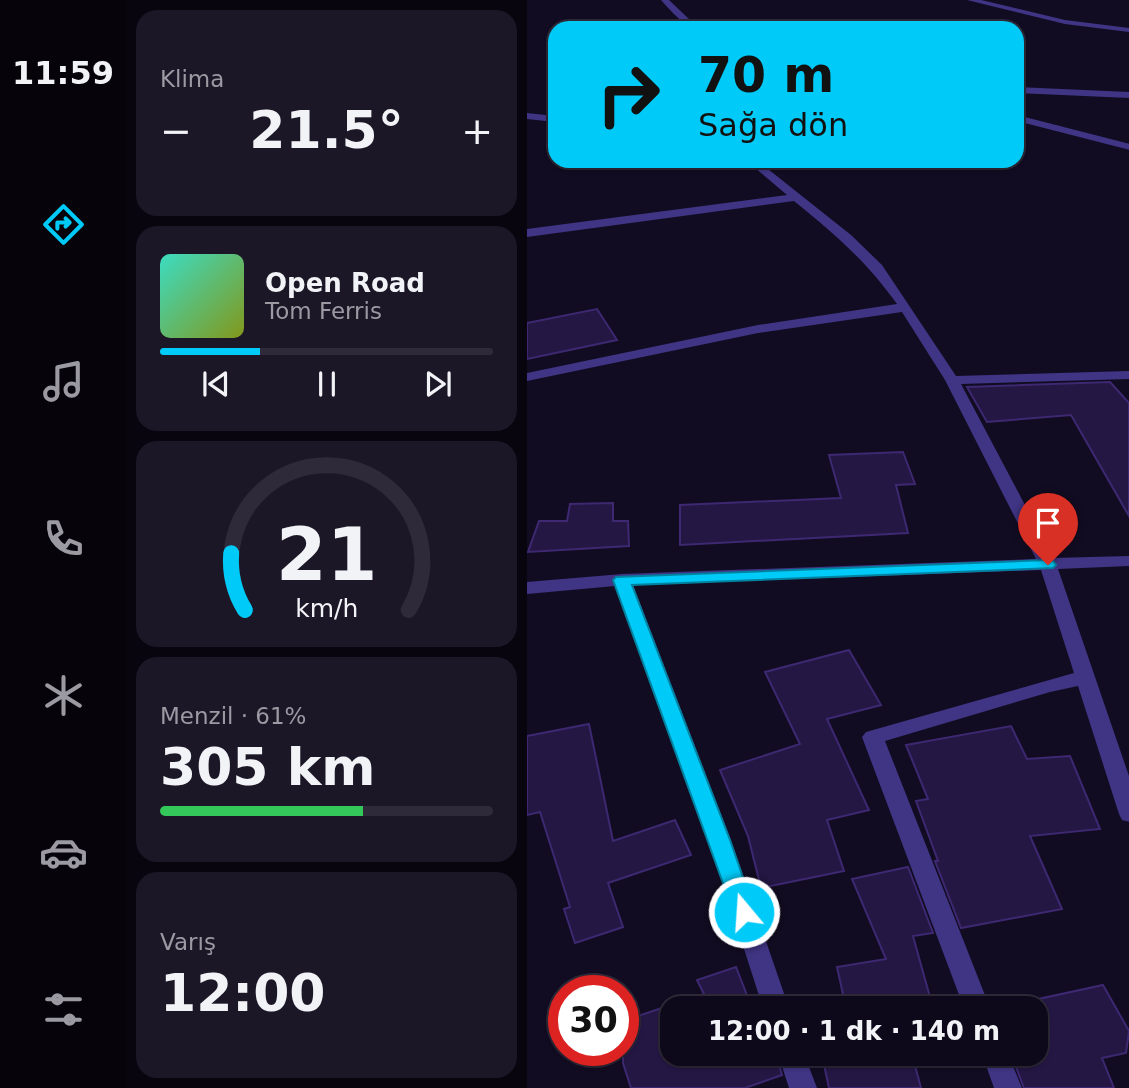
<!DOCTYPE html>
<html lang="tr">
<head>
<meta charset="utf-8">
<style>
	:root { --surface:#0e091a; --page:#1c1727; --text:#f1f3f6; --muted:#9b9aa2; --line:#2e2a39; --accent:#00caf8 }
	body { margin:0; font-family:"DejaVu Sans",sans-serif; background:var(--page); color:var(--text); height:100vh; display:flex; flex-direction:column; font-size:26px; white-space:nowrap }
	* { box-sizing:border-box; margin:0 }
	p { font-size:23px; color:var(--muted) }
	.icon { flex:none; width:38px; height:38px; fill:none; stroke:currentColor; stroke-width:2; stroke-linecap:round; stroke-linejoin:round }
	.map { position:relative; flex:1; overflow:hidden }
	.sheet { display:flex; flex-direction:column; gap:10px; padding:10px; background:#08050e; width:401px }
	.sheet>* { flex:none }
	.top-card { position:absolute; left:21px; top:21px; width:476px; height:147px; border-radius:21px; box-shadow:0 2px 5px #0004,0 0 0 2px var(--line); background:#00caf8; color:#111; overflow:hidden }
	.speed { position:absolute; left:21px; top:975px; display:flex; gap:14px; font-size:35px; font-weight:700; text-align:center }
	.speed>* { display:grid; place-content:center; width:91px; height:91px; border-radius:50%; background:var(--surface); box-shadow:0 2px 5px #0004,0 0 0 2px var(--line); line-height:1 }
	.speed .limit { border:10px solid #d22; background:#fff; color:#111 }
	.pin { position:absolute; display:grid; place-items:center; width:60px; height:60px; color:#fff; margin:-72px -30px; border-radius:50% 50% 50% 0; rotate:-45deg; box-shadow:0 0 7px #0007 }
	.pin .icon { rotate:45deg }
	.me { position:absolute; width:77px; margin:-38px; rotate:342deg; stroke-linejoin:round; filter:drop-shadow(0 0 5px #0008) }
	.turn { display:flex; align-items:center; gap:24px; height:147px; padding:0 35px; font-size:32px }
	.turn .icon { width:91px; height:91px; stroke-width:2.5 }
	.turn b { display:block; font-size:49px; line-height:60px }
	.big { font-size:52px; font-weight:700; line-height:1.1 }
	.sheet .card { flex:1; display:flex; flex-direction:column; justify-content:center; gap:10px; min-width:0; padding:0 24px; border-radius:21px; background:var(--page) }
	.sheet .dial { align-items:center; gap:0 }
	.dial svg { height:182px; overflow:visible; fill:none; stroke:var(--line); stroke-width:7; stroke-linecap:round; text-anchor:middle }
	.dial text { fill:var(--text); stroke:none }
	.song { display:flex; align-items:center; gap:21px }
	.cover { width:84px; height:84px; border-radius:10px; background:linear-gradient(135deg,hsl(170 70% 55%),hsl(70 70% 35%)) }
	.played { height:7px; border-radius:4px; background:linear-gradient(90deg,var(--accent) 30%,var(--line) 30%) }
	.keys { display:flex; justify-content:space-around; direction:ltr }
	.heat { display:flex; justify-content:space-between; align-items:center; font-size:38px; direction:ltr }
	.charge { height:10px; border-radius:5px; background:linear-gradient(90deg,#34c759 61%,var(--line) 0) }
	.trip { position:absolute; left:133px; top:996px; width:388px; height:70px; border-radius:21px; background:var(--surface); box-shadow:0 2px 5px #0004,0 0 0 2px var(--line); font-weight:700; line-height:70px; text-align:center }
	main { display:flex; flex:1; min-height:0 }
	.dock { display:flex; flex-direction:column; width:126px; justify-content:space-around; align-items:center; background:#06040a; color:var(--muted) }
	.dock .icon { width:49px; height:49px }
	.dock .active { color:var(--accent) }
	.dock b { font-size:32px; color:var(--text) }
	.map>svg:first-child { display:block }
	.building { fill:#241744; stroke:#3d2871; stroke-width:2 }
	.lines { fill:none; stroke-linecap:round; stroke-linejoin:round }
	.service { fill:#3f3584; fill-rule:evenodd }
	.minor { fill:#3f3584; fill-rule:evenodd }
	.tertiary { fill:#3f3584; fill-rule:evenodd }
	.route { fill:#00caf8; stroke:#0083a1; stroke-width:2 }
</style>
</head>
<body>
<main>
<nav class="dock">
<b>11:59</b>
<svg class="icon active" aria-label="directions" viewBox="0 0 24 24"><path d="M12 3l9 9-9 9-9-9zM9 14v-3h6M13 9l2 2-2 2"/></svg>
<svg class="icon" aria-label="music" viewBox="0 0 24 24"><path d="M9 18V5l10-2v13"/><circle cx="6" cy="18" r="3"/><circle cx="16" cy="16" r="3"/></svg>
<svg class="icon" aria-label="phone" viewBox="0 0 24 24"><path d="M5 4h4l2 5-3 2q2 4 5 5l2-3 5 2v4C11 20 4 13 5 4z"/></svg>
<svg class="icon" aria-label="climate" viewBox="0 0 24 24"><path d="M12 3v18M4 7l16 10M4 17L20 7"/></svg>
<svg class="icon" aria-label="car" viewBox="0 0 24 24"><path d="M5 17H2v-5l4-1 3-4h7l3 4 3 1v5h-3M9 17h6M6 11h13"/><circle cx="7" cy="17" r="2"/><circle cx="17" cy="17" r="2"/></svg>
<svg class="icon" aria-label="filters" viewBox="0 0 24 24"><path d="M4 7h16M4 17h16"/><circle cx="9" cy="7" r="2"/><circle cx="15" cy="17" r="2"/></svg>
</nav>
<section class="sheet">
<div class="card"><p>Klima</p>
<div class="heat"><a>−</a><b class="big">21.5°</b><a>+</a></div>
</div>
<div class="card">
<div class="song"><i class="cover"></i><div><b>Open Road</b><p>Tom Ferris</p></div></div>
<div class="played"></div>
<div class="keys"><svg class="icon" aria-label="previous" viewBox="0 0 24 24"><path d="M18 5L8 12l10 7zM5 5v14"/></svg><svg class="icon" aria-label="pause" viewBox="0 0 24 24"><path d="M8 5v14M16 5v14"/></svg><svg class="icon" aria-label="next" viewBox="0 0 24 24"><path d="M6 5l10 7-10 7zM19 5v14"/></svg></div>
</div>
<div class="card dial"><svg viewBox="0 0 100 80">
<path d="M14 69A42 42 0 1 1 86 69"/>
<path d="M14 69A42 42 0 0 1 8 44" stroke="#00caf8"/>
<text x="50" y="56" font-size="32" font-weight="700">21</text>
<text x="50" y="72" font-size="11">km/h</text>
</svg></div>
<div class="card"><p>Menzil · 61%</p><b class="big">305 km</b><div class="charge"></div></div>
<div class="card"><p>Varış</p><b class="big">12:00</b></div>
</section>
<div class="map">
<svg width="603" height="1088" viewBox="0 0 603 1088">
	<rect width="100%" height="100%" fill="#120c22"/>
	<path class="building" d="M70 309 90 340 0 359V323Z
		M583 382 602 403V516L544 415 460 422 440 387Z
		M376 452 388 484 369 485 381 533 153 545V505L314 498 302 455Z
		M86 503V521H101L102 546 1 552 12 521H40L43 504Z
		M322 650 354 705 300 719 342 810 300 820 317 871 234 888 221 836 193 770 273 744 238 672Z
		M62 724 86 841 148 820 164 855 81 883 96 927 48 943 37 909 43 907 13 812 0 815V736Z
		M484 726 500 759 543 756 573 829 503 836 535 909 434 928 408 861H411L389 801 401 799 379 745Z
		M381 867 406 933 386 936 406 1008H319L310 967 359 959 325 879Z
		M209 967 225 1008H145V1054H249L255 1075 218 1088H104L96 1063V1021L177 994 170 980Z
		M576 985 602 1031 599 1053 575 1058 587 1088H497L484 1054H509V1008H470Z
		M280 1054H385L394 1088H302L296 1060 284 1064Z"/>
	<g class="lines">
		<path class="service" d="M0 113 28 116V122L0 119Z"/>
		<path class="minor" d="M440 0H454L538 20 603 28V32L538 24Z
			M490 87 603 92V98L490 93Z
			M220 161H231L324 235 355 265 429 376 603 371V379L434 384 526 558 603 556V566L531 569 603 779V822L595 820 592 814 551 686 523 692 358 741 463 1008H437L335 737 339 732 547 673 514 570 106 585 204 840 262 1008H236L182 840 88 586 0 594V582L95 574 509 559 418 380 375 312 231 333 0 381V373L231 325 370 304C339 261 308 234 267 201L0 237V229L260 195Z
			M251 1054H277L290 1088H262Z
			M455 1054H481L495 1088H467Z"/>
		<path class="tertiary" d="M134 0H142L163 20 176 28C157 28 146 13 134 0Z
			M490 115 603 144V150L490 121Z"/>
	</g>
	<path class="route" d="M521 560 526 561 529 565 526 568 105 585 203 840 228 912 225 919 217 921 209 919 86 580 89 577Z"/>
</svg>
<div class="speed"><div class="limit">30</div></div>
<div class="pin" style="left:521px;top:565px;background:#d93025"><svg class="icon" aria-label="arrive" viewBox="0 0 24 24"><path d="M6 21V4h12l-3 4 3 4H6"/></svg></div>
<svg class="me" style="left:217px;top:912px" viewBox="-20 -20 40 40"><circle r="17" fill="#00caf8" stroke="#fff" stroke-width="3"/><path d="M0-11L8 9 0 5-8 9z" fill="#fff"/></svg>
<div class="trip">12:00 · 1 dk · 140 m</div>
<div class="top-card">
<div class="turn"><svg class="icon" aria-label="right" viewBox="0 0 24 24"><path d="M7 20v-9h11M14 6l5 5-5 5"/></svg><div><b>70 m</b>Sağa dön</div></div>
</div>
</div>
</main>
</body>
</html>
